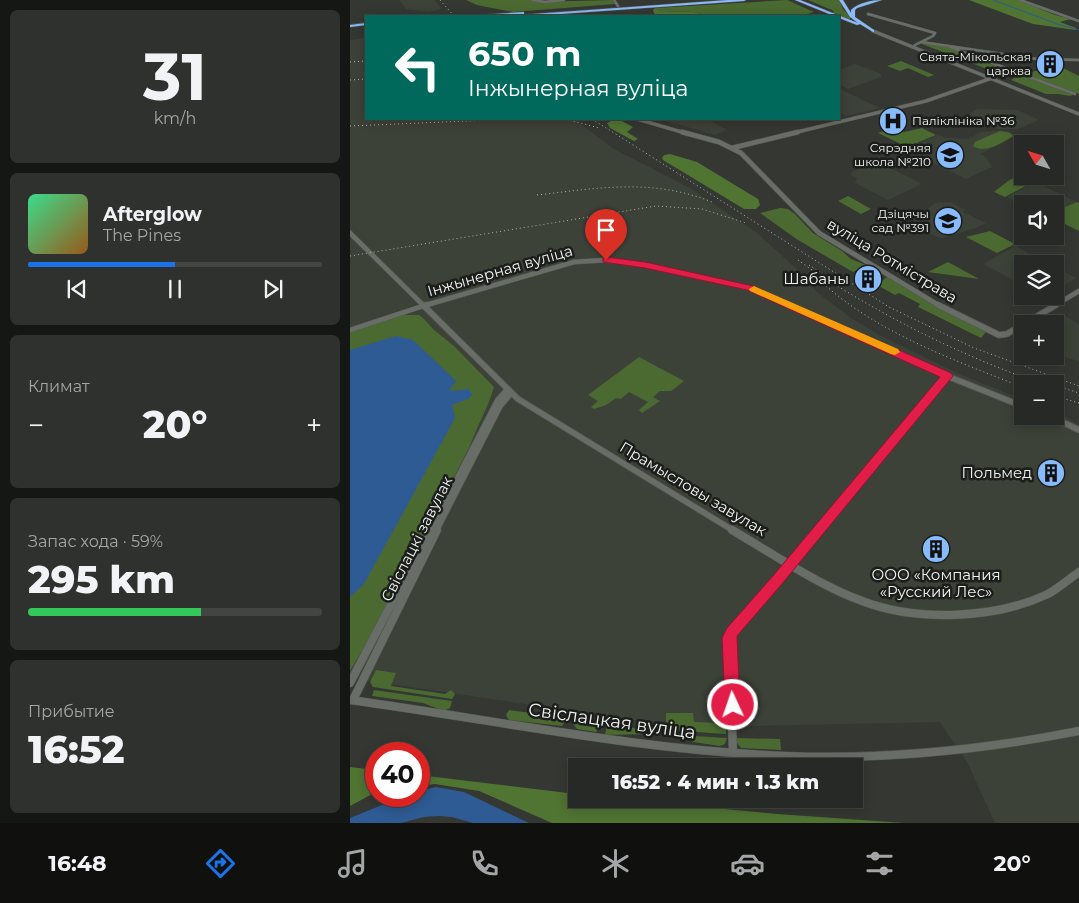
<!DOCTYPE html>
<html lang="ru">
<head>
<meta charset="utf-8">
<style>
	:root { --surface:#272926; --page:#2f312e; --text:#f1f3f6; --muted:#a4a6a7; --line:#434543; --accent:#1a73e8 }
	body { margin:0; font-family:Montserrat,sans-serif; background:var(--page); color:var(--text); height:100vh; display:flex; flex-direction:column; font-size:19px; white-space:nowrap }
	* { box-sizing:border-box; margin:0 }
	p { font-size:16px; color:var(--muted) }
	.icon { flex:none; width:28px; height:28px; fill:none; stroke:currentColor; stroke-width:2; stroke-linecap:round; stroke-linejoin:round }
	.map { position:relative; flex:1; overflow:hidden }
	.panel { display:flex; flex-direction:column; gap:10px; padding:10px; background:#151715; width:350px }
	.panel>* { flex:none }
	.guide { position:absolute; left:15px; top:15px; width:475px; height:105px; border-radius:0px; box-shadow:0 2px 12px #0003,0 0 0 1px var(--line); background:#00695c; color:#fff; overflow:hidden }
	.needle { width:32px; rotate:309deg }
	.buttons { position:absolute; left:664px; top:135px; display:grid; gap:10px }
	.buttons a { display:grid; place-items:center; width:50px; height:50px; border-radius:0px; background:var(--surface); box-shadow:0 2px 12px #0003,0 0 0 1px var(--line); font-size:25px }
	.speed { position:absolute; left:15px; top:742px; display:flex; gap:10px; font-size:25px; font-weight:700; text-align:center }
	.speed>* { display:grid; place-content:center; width:65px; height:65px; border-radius:50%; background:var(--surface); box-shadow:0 2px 12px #0003,0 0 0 1px var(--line); line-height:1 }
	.speed .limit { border:8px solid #d22; background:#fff; color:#111 }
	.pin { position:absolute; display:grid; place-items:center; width:42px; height:42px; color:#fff; margin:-51px -21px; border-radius:50% 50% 50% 0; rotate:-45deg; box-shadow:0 0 5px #0007 }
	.pin .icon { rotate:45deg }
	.me { position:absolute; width:55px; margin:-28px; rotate:357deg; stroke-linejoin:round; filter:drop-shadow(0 0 4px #0008) }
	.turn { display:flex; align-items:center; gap:18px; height:105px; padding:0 20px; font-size:22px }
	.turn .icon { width:65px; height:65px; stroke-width:2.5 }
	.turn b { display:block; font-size:35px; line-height:42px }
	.big { font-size:38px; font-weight:800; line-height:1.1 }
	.panel .tile { flex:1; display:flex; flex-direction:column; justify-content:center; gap:8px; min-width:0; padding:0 18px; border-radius:8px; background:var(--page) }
	.panel .dial { align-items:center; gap:0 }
	.dial b { font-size:65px; line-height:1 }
	.song { display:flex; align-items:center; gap:15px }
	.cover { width:60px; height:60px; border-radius:8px; background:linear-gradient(135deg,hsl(150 70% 55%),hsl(30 70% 35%)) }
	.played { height:5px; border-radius:2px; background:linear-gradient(90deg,var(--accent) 50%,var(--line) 50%) }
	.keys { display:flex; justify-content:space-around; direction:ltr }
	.heat { display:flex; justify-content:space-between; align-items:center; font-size:28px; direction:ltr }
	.charge { height:8px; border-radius:4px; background:linear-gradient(90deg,#34c759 59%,var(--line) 0) }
	.trip { position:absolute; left:218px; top:758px; width:295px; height:50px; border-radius:0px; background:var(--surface); box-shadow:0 2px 12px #0003,0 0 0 1px var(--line); font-weight:800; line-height:50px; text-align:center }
	.menu { display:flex; height:80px; justify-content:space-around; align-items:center; background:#10100f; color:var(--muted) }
	.menu .icon { width:35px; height:35px }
	.menu .active { color:var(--accent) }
	.menu b { font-size:22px; color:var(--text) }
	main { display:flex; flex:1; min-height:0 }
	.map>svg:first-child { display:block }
	.built { fill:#3c4238 }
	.green { fill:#4b6a31 }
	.forest { fill:#507432 }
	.water { fill:#2e5b93 }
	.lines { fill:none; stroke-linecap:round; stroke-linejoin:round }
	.stream { stroke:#2e5b93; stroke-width:1 }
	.street-far1-casing { stroke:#535551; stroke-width:3 }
	.street-casing { stroke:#535551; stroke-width:5.5 }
	.secondary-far3-casing { stroke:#535551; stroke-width:4 }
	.secondary-far2-casing { stroke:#535551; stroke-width:5.5 }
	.secondary-far1-casing { stroke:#535551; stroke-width:7 }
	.secondary-casing { stroke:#535551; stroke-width:9 }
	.highway-casing { stroke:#535551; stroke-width:1 }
	.street-far1 { stroke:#696d67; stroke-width:2.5 }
	.street { stroke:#696d67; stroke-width:4.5 }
	.secondary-far3 { stroke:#696d67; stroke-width:3 }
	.secondary-far2 { stroke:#696d67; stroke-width:4.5 }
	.secondary-far1 { stroke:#696d67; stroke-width:5.5 }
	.secondary { stroke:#696d67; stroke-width:8 }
	.highway { fill:#8abaf7; fill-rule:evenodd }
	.rail { stroke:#b0b2ae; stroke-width:1; stroke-dasharray:1 3; stroke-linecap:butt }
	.route { fill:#e11d48; stroke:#92132f }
	.slow { fill:#f59e0b }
	.labels { text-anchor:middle; stroke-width:5; stroke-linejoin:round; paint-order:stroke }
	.far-poi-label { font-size:12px; fill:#f1f3ef; stroke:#1c1e1c; text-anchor:end }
	.street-label { font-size:15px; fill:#f1f3ef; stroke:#1c1e1c }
	.poi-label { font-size:15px; fill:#f1f3ef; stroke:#1c1e1c; text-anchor:end }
	.near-street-label { font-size:18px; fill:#f1f3ef; stroke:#1c1e1c }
</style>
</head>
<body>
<main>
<section class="panel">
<div class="tile dial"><b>31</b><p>km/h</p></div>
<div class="tile">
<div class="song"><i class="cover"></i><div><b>Afterglow</b><p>The Pines</p></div></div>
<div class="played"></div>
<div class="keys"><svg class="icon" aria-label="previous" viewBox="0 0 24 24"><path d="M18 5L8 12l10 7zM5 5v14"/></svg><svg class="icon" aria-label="pause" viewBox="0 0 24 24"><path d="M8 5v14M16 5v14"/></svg><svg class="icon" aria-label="next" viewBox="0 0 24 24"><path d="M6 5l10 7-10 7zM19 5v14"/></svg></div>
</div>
<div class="tile"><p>Климат</p>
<div class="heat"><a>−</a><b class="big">20°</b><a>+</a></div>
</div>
<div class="tile"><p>Запас хода · 59%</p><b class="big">295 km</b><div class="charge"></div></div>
<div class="tile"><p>Прибытие</p><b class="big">16:52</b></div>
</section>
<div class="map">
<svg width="729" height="823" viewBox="0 0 729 823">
	<rect width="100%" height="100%" fill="#343732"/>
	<path class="built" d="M49 0H85L91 9 79 12 56 9Z
		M16 38V119H224L264 149 340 188 407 233 447 269 467 292 501 318 529 335 609 374 672 399V416H705V410L729 425V823H645L617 762 590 722 397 726 283 720 0 678V40Z
		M505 64 531 74V77L498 89 489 84V70Z
		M489 88 494 91 530 108 496 116 489 112Z
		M627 109 668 110 689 120 668 129H648L619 114Z
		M310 119H357L377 130 365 135Z
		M651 130 659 131 665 136 630 154 636 157 642 167 616 179 555 149 588 135 593 137 617 139 632 132Z
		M531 163 572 184 538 200 505 183 507 178 501 175 502 172 514 167Z
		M685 182 727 202 705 211V204H672L657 197Z
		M601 202 615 210 613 212 636 223 626 228 592 238 582 235 560 224 585 203Z
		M665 246 699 264H672V285L633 264Z
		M705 267 726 278 705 291Z
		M710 313 729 324V361L705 355V324H692Z"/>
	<path class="green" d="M116 0H180L187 2 262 0 265 4 163 12 127 5Z
		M437 0 464 12 450 16 374 14 359 16 344 12 310 11 305 8Z
		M450 0H489L493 9 501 18 498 20 482 13 484 11 458 0Z
		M576 43 592 45 657 70 637 69 572 44Z
		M551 61 584 75 578 77 558 68 550 71 537 66Z
		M699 67 713 68 729 76V94L675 74Z
		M671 74 723 95 720 96 708 94H696L661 80Z
		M541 128 554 132 572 128 586 135 557 147 528 133Z
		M650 131 660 133 663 136C652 143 635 154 623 146L625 142Z
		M672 173V176H683L689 179 655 197 644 192 658 181Z
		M498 196 521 209 511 214 488 201Z
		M727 202 729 203V231L705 219V211Z
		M430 208 438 209 445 214 463 233 492 251 501 259 516 265 503 272 448 240 410 213Z
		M640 231 665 244 647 253 616 237Z
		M598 262 629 279 578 272Z
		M537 277 599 313 637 331 631 338 568 307 570 304 549 293 545 295 527 285Z
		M54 315H69L74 319 84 330 104 346 144 387C138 408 127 426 120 446L31 619 0 671V332Z
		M289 357 334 381 321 391H310L303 397 310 401 292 413 289 410 298 402 279 392 271 399 266 398 256 405 244 409 241 407 248 401 238 395Z
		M26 670 46 673 41 686 95 694 101 690 105 694 102 699 23 687 20 682Z
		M24 690 102 701 100 708 94 711 73 703 22 696Z
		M159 710 218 718 212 726 159 720 156 715Z
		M316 713H343L344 722 370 723V718H376V734L316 730Z
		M224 719 251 722 246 732 227 729 223 724Z
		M257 724 290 729 302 734 255 735Z
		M344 736 377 738 375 744 370 746 343 742Z
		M386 738 430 739 431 750 391 748 387 743Z"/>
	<path class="forest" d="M619 0H669L705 15 721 19 710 22 726 28 725 30 683 24Z
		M305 8 310 11 344 12 359 16H305L303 10Z
		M263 120H270L283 127 277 132 288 139 284 141 260 128 257 123Z
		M320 154 347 162 408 199 410 205 406 209H394L313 160 312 158 314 155Z
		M0 767 26 770V792L0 806Z
		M69 775 226 794V799H269L427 814 554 823H202L129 791 85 784 69 786Z"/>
	<path class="water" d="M46 336 63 340 104 379 106 382 100 388 101 391 119 389 122 395 118 399 102 405 105 418 14 584 0 597V350Z
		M86 787 114 792 179 823H123L102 817 89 816 74 817 51 823H0V818L54 796H69V791Z"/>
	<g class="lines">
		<path class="stream" d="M643 0 710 25 729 30"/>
		<defs>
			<path id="street-far1" d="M182 0 195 2 214 0
				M264 0 268 6
				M670 0 729 21
				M518 14 585 33 583 36 565 45
				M571 42 687 59 729 60
				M600 47 725 94"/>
			<path id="street" d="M0 330 73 306"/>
			<path id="secondary-far3" d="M523 31 729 114
				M287 119 335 133
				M332 132 337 133
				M443 133 576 101 645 77"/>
			<path id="secondary-far2" d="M332 132 335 133
				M332 132 369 142 391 153 469 233 590 306
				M382 148 448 132
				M0 233 74 306
				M73 306 224 262 256 260 289 264 400 288 440 306
				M704 306 729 291"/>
			<path id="secondary-far1" d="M73 305 168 399 384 531
				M438 305 597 376 672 406
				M588 305 649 335 657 334 672 325
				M73 306 77 305
				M674 324 706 305
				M700 416 729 430
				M80 531 148 400 157 390
				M86 531 150 406 161 393
				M468 531 597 376"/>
			<path id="secondary" d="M382 530C423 554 468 585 512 601 567 622 645 619 698 594 709 588 719 579 729 572
				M0 683 80 530
				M0 700C145 720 289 750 435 756 534 760 632 750 729 731
				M3 700 87 530
				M383 753 379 638 382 632 469 530"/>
			<path id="highway" d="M378 0H396L394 1 182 16H167L169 15Z
				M445 0H450L508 23 500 17 489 0H493L501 13V10C508 3 522 0 532 0L507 8 505 10V17L524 30V32H523L510 24 507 25 489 18V16H484Z
				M173 12H174V14L144 16H128L130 15Z
				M16 23V25L0 27V25Z"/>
		</defs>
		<use href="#street-far1" class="street-far1-casing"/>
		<use href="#street" class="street-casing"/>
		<use href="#secondary-far3" class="secondary-far3-casing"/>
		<use href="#secondary-far2" class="secondary-far2-casing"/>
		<use href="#secondary-far1" class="secondary-far1-casing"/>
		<use href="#secondary" class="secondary-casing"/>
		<use href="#highway" class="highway-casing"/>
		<use href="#street-far1" class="street-far1"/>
		<use href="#street" class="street"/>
		<use href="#secondary-far3" class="secondary-far3"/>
		<use href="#secondary-far2" class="secondary-far2"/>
		<use href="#secondary-far1" class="secondary-far1"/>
		<use href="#secondary" class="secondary"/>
		<use href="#highway" class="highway"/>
		<path class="rail" d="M90 0 104 16
			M0 62 16 61
			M0 80 16 79
			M216 119 249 128
			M242 119 539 307 624 348 729 386
			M0 126 164 119
			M187 195C249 188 302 178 362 202
			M0 256 306 206 352 209 396 223
			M448 260 462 270
			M459 265 488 284
			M481 282C548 324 618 358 692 384
			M476 286C531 334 604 360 672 387
			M707 386 729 393
			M705 396 729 403"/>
	</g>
	<path class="route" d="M256 257 295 262 403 286 601 373 603 376 431 585 387 636 390 705 388 710 383 712 377 710 375 705 372 638 377 628 422 577 590 377 397 290 295 268 253 262V258Z"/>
	<path class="slow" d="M404 286 548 349 550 352 545 355 541 354 400 291 399 289Z"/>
	<defs>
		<symbol id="building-disc" viewBox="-11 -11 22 22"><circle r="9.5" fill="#87bbfb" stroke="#1c1e1c"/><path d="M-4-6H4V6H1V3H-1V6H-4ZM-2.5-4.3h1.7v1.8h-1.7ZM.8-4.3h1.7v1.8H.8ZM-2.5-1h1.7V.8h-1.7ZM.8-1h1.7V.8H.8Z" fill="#111"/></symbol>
		<symbol id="hospital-disc" viewBox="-11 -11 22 22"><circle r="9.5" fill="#87bbfb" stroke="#1c1e1c"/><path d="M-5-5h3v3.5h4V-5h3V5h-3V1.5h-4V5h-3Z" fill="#111"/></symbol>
		<symbol id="school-disc" viewBox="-11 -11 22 22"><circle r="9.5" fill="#87bbfb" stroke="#1c1e1c"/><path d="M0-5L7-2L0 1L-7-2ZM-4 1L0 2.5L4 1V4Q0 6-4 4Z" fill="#111"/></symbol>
	</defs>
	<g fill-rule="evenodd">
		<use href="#building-disc" x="684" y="48" width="32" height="32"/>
		<use href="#hospital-disc" x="527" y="105" width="32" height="32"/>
		<use href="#school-disc" x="584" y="139" width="32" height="32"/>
		<use href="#school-disc" x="582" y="205" width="32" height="32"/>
		<use href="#building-disc" x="502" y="263" width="32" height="32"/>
		<use href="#building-disc" x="685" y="457" width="32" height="32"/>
		<use href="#building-disc" x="570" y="533" width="32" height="32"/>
	</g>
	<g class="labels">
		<g class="far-poi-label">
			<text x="681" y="61">Свята-Мікольская<tspan x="681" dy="14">царква</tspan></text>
			<text x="562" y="125" text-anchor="start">Паліклініка №36</text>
			<text x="581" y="152">Сярэдняя<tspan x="581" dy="14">школа №210</tspan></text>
			<text x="579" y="218">Дзіцячы<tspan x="579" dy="14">сад №391</tspan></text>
		</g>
		<g class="street-label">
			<text transform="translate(542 261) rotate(31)" y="5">вуліца Ротмістрава</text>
			<text transform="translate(150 271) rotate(-16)" y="5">Інжынерная вуліца</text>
			<text transform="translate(343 489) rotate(31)" y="5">Прамысловы завулак</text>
			<text transform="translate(67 539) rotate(-63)" y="5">Свіслацкі завулак</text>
		</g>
		<g class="poi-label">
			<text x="499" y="284">Шабаны</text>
			<text x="682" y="478">Польмед</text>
			<text x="586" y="580" text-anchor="middle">ООО «Компания<tspan x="586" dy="17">«Русский Лес»</tspan></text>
		</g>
		<g class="near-street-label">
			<text transform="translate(262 721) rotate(8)" y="6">Свіслацкая вуліца</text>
		</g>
	</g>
</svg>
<div class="buttons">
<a><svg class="needle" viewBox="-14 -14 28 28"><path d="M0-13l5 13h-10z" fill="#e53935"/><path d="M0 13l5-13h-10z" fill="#a4a6a7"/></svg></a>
<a><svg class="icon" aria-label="sound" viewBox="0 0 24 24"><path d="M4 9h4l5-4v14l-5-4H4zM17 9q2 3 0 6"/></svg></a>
<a><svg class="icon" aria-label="layers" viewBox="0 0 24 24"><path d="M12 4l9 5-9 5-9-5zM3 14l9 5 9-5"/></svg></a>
<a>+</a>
<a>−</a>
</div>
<div class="speed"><div class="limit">40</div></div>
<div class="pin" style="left:256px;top:260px;background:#d93025"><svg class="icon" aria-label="arrive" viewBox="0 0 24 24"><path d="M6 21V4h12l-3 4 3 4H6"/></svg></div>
<svg class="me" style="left:383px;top:705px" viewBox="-20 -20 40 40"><circle r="17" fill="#e11d48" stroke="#fff" stroke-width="3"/><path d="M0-11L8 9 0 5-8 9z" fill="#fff"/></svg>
<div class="trip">16:52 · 4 мин · 1.3 km</div>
<div class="guide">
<div class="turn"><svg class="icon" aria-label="left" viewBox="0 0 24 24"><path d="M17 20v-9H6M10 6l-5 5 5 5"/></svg><div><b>650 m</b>Інжынерная вуліца</div></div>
</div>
</div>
</main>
<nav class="menu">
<b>16:48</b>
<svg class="icon active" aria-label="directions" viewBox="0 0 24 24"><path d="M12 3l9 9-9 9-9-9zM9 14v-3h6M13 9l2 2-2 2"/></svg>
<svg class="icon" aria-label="music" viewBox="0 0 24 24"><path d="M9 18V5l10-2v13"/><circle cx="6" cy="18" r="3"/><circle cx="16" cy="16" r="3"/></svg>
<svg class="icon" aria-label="phone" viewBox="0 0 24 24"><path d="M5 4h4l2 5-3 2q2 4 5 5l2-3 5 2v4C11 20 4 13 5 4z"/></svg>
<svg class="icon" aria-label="climate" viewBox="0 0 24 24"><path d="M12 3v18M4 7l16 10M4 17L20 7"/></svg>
<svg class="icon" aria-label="car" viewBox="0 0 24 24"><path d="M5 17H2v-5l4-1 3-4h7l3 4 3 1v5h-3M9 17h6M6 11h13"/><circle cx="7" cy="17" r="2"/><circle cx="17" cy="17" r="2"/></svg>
<svg class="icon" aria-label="filters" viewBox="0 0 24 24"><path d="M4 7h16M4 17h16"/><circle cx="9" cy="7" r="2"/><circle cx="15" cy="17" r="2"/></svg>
<b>20°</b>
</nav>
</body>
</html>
